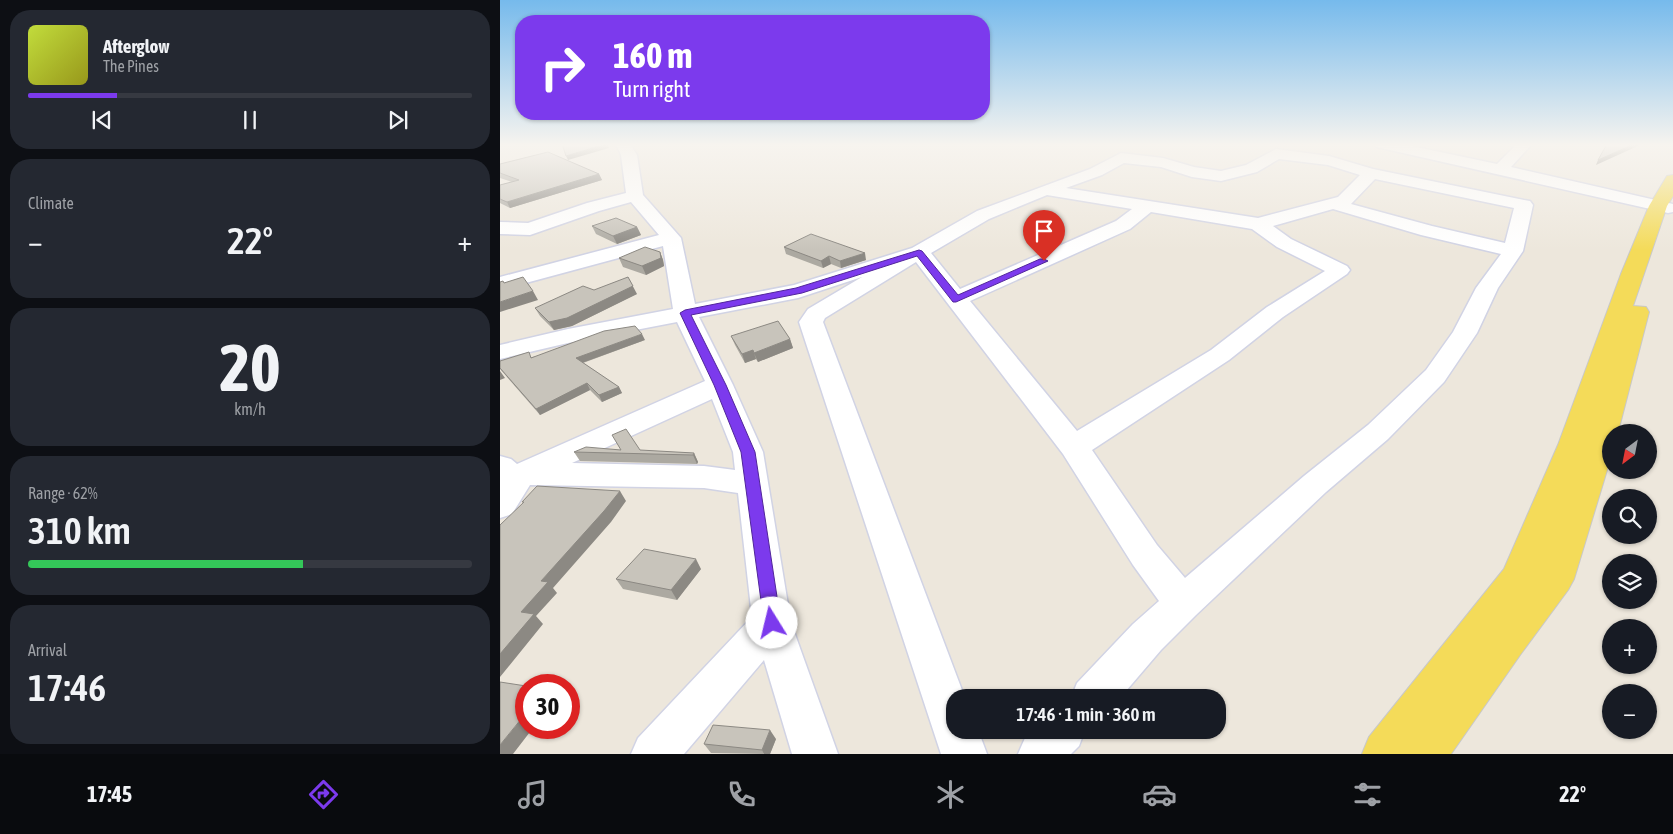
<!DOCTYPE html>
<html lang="en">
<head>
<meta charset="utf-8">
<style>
	:root { --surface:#171b24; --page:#242831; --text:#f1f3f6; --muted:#9ea1a6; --line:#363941; --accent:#7c3aed }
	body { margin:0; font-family:"Asap Condensed",sans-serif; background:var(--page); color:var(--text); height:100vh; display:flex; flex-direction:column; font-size:19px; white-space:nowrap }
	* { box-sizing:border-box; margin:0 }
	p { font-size:16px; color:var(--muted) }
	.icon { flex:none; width:28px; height:28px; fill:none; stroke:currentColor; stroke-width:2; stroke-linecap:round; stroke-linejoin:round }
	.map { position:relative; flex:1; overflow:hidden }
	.details { display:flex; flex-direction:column; gap:10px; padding:10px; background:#0d0f14; width:500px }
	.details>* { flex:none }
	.guide { position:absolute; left:15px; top:15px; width:475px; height:105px; border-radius:20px; box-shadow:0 1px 4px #0004; background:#7c3aed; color:#fff; overflow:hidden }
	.needle { width:32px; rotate:212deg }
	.controls { position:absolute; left:1102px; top:424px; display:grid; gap:10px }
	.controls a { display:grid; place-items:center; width:55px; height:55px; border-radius:50%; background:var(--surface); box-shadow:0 1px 4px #0004; font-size:25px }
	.speed { position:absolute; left:15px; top:674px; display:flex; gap:10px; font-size:25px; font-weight:700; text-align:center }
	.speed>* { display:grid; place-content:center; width:65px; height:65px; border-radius:50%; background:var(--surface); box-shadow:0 1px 4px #0004; line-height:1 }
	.speed .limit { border:8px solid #d22; background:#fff; color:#111 }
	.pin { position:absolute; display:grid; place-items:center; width:42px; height:42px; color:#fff; margin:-51px -21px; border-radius:50% 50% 50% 0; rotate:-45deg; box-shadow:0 0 5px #0007 }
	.pin .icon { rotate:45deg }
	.me { position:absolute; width:55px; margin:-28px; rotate:351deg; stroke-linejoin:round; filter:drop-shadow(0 0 4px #0008) }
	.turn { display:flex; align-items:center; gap:18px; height:105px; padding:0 15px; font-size:22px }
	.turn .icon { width:65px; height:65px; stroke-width:2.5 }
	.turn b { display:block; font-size:35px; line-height:42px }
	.big { font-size:38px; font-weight:600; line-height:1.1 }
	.details .tile { flex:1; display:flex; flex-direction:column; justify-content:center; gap:8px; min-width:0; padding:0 18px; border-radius:20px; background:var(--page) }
	.details .dial { align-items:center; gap:0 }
	.dial b { font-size:65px; line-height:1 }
	.song { display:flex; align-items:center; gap:15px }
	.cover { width:60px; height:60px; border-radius:8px; background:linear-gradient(135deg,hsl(70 70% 55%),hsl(60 70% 35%)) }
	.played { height:5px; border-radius:2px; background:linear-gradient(90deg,var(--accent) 20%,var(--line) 20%) }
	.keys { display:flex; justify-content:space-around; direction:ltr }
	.heat { display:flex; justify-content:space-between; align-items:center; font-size:28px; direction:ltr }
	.charge { height:8px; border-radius:4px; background:linear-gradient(90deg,#34c759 62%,var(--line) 0) }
	.trip { position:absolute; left:446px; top:689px; width:280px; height:50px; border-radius:20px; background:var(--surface); box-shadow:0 1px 4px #0004; font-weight:600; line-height:50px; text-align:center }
	.tabs { display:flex; height:80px; justify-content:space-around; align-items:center; background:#090b0e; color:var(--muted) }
	.tabs .icon { width:35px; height:35px }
	.tabs .active { color:var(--accent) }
	.tabs b { font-size:22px; color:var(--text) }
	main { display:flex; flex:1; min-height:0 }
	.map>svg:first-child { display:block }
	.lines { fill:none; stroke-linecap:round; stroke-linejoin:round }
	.minor-casing { stroke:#d1d3e4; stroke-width:3 }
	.major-casing { stroke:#c8c8c8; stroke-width:2 }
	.minor { fill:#fff; fill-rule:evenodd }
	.major { fill:#f4db59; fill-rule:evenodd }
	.wall { fill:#aca9a1 }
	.shaded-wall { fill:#8c8983 }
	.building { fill:#c8c4bb; stroke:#8c8983 }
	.route { fill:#7c3aed; stroke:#51269a }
</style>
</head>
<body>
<main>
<section class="details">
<div class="tile">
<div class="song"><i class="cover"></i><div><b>Afterglow</b><p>The Pines</p></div></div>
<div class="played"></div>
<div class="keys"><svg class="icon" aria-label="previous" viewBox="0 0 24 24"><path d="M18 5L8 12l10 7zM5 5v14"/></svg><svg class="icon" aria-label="pause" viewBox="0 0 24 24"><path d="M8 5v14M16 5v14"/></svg><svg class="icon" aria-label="next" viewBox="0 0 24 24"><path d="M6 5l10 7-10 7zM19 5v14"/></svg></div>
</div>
<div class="tile"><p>Climate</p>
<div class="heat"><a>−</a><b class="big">22°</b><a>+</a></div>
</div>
<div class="tile dial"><b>20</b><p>km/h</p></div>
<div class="tile"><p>Range · 62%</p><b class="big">310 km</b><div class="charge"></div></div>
<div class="tile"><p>Arrival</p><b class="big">17:46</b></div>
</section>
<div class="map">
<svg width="1173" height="754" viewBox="0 0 1173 754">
	<rect width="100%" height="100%" fill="#ede7dc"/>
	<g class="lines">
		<defs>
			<path id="minor" d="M116 144H130L137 155 143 195 181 238 195 304 294 285 412 248 477 211 590 169 621 153 663 158 694 167 721 171 746 165 776 149 829 156 873 169 1024 200 1030 201 1033 205 1023 251 998 288 977 333 944 382 888 439 826 492 696 615 661 650 620 698H571L577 683 633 624 659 601 633 565 563 454 416 262 325 318 323 322 465 698H455V730H478L487 754H441L299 322 308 309 362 277 298 298 199 317 233 385 263 452 291 623 338 754H292L264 660 184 754H131L138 738 252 617 238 493 204 488 30 485 12 514 0 518V456L11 459 17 464 205 381 177 322 68 343 0 359V345L68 329 173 309 163 246 0 290V277L159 235 131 202 99 211 30 235 0 234V222L28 223 87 203 126 193 121 155ZM779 159 828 165 860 175 838 197 758 218 566 188 602 175 624 163 661 167 692 177 721 181 757 172ZM875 179 1014 208 1005 243 932 226 851 204ZM547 195 632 209 616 221 460 289 431 253 489 219ZM833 209 921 235 1001 254 976 288 953 332 926 370 868 425 804 476 685 578 657 545 592 450 729 360 783 317 847 274 850 270 847 266 791 239 773 226ZM651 212 752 229 777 247 825 271 767 307 711 350 577 431 470 301 630 229ZM212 399 233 452 235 470 204 466 72 463Z
				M874 144H902L997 164 1017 144H1032L1011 167 1173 204V212L1168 213 881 148 876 147Z
				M533 730H585L579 746 571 754H518L525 738Z"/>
			<path id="major" d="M1173 175V196L1167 206 1133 306 1146 307 1149 312 1118 432H1111V457L1074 579 1068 590 1020 655 951 754H862L869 737 1004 569 1058 445 1121 274 1149 206 1167 176Z"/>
		</defs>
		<use href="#minor" class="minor-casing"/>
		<use href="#major" class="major-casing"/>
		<use href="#minor" class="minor"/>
		<use href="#major" class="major"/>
	</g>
	<path class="wall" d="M0 164 99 174 102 180 10 208 0 203V185L12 182 0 178Z
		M92 226 137 227 141 235 117 244 96 234Z
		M284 247 366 260 341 268 331 264 323 268 286 254Z
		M160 252 163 260 164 266 146 275 123 267 119 258Z
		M94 290 137 294 72 326 54 330 40 316 35 308Z
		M231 336 290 339 293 348 258 362 256 359 245 363 235 345Z
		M145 340 83 363 119 387 122 393 102 402 90 390 40 415 0 369V361L32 357Z
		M120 450 194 453 198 462 197 464 80 461 74 452Z
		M201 569 177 600 123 589 116 579Z
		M276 739 270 754 211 753 204 744Z"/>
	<path class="shaded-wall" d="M106 144H108L109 148 68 160 66 156Z
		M1134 144H1141L1140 145 1096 165 1098 160Z
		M99 174 102 180 10 208 7 202Z
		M137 227 141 235 117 244 113 236Z
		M160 252 163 260 164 266 146 275 142 266Z
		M365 253 366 260 341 268 340 261Z
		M329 256 331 264 323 268 321 261Z
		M128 277 137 294 72 326 54 330 49 322Z
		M33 291 38 300 0 312V302Z
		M142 334 145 340 79 364 76 358Z
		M290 339 293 348 258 362 254 353Z
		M253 350 256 359 245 363 242 354Z
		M0 371 5 378 0 380Z
		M87 383 90 390 40 415 36 409Z
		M119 387 122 393 102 402 99 395Z
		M194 453 198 462 197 464 193 455Z
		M120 491 126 501 111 522 53 588 57 593 36 616 43 624 0 677V654L21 612 41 581Z
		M196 559 201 569 177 600 171 590Z
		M26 713V728H33L13 754H0V745Z
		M270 730 276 739 270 754H264L262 750Z"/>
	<path class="building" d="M62 144H106L66 156Z
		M1107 144H1134L1098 160Z
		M48 152 99 174 7 202 0 199V185L19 180 0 173V164Z
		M116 218 137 227 113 236 92 226Z
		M311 234 365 253 340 261 329 256 321 261 284 247Z
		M145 247 160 252 161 258 142 266 119 258Z
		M23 277 33 291 0 302V282L3 281 4 283Z
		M128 277 133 286 67 318 49 322 35 308 83 286 94 290Z
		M278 321 290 339 254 353 253 350 242 354 231 336Z
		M135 326 142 334 76 358 119 387 99 395 87 383 36 409 0 368V361L29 352 31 358 104 331Z
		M126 429 140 450 194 453 193 455 74 452 86 447 121 450 112 435Z
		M37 486 120 491 104 511 41 581 48 582 21 612 34 614 0 654V525L24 502H22Z
		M144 549 196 559 171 590 116 579Z
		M0 682 26 686V713L0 745Z
		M213 725 270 730 262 750 204 744Z"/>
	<linearGradient id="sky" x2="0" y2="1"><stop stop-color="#76baec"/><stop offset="0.58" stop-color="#f7f4ef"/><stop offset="1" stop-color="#f7f4ef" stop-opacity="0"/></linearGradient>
	<rect width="1173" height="250" fill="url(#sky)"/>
	<path class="route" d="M419 250 422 251 458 295 540 259H544L548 261 456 302H453L417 256 302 293 191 315 226 385 255 452 281 623 278 628 272 631 266 628 264 623 241 452 214 385 180 313 185 310 296 288Z"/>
</svg>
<div class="controls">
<a><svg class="needle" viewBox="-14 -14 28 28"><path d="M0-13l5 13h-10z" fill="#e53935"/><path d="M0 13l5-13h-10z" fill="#9ea1a6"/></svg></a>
<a><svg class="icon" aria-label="search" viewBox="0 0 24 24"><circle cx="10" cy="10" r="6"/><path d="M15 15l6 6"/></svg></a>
<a><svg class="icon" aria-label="layers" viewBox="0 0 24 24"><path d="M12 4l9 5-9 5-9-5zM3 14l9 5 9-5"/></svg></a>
<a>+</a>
<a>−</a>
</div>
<div class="speed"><div class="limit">30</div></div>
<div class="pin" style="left:544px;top:261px;background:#d93025"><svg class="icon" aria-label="arrive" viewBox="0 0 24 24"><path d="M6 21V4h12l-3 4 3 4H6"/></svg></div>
<svg class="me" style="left:272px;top:623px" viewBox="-20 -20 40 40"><circle r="19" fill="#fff"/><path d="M0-13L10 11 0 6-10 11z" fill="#7c3aed"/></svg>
<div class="trip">17:46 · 1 min · 360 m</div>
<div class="guide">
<div class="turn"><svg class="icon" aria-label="right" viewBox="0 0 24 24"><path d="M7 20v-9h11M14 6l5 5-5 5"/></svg><div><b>160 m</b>Turn right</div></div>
</div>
</div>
</main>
<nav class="tabs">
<b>17:45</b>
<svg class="icon active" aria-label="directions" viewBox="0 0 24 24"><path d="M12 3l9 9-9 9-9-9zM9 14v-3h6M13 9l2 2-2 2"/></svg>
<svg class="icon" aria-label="music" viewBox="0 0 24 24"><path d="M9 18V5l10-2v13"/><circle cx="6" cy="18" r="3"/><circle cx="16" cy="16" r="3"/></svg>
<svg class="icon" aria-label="phone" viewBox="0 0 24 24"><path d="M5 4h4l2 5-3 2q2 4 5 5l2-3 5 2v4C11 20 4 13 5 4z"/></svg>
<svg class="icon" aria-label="climate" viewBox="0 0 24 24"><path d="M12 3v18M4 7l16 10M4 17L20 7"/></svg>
<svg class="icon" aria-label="car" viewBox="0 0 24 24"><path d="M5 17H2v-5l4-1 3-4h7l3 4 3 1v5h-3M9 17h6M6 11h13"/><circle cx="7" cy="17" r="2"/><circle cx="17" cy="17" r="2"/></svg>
<svg class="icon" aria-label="filters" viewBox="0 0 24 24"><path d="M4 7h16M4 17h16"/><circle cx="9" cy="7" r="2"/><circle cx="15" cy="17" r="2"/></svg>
<b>22°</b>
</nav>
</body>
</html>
